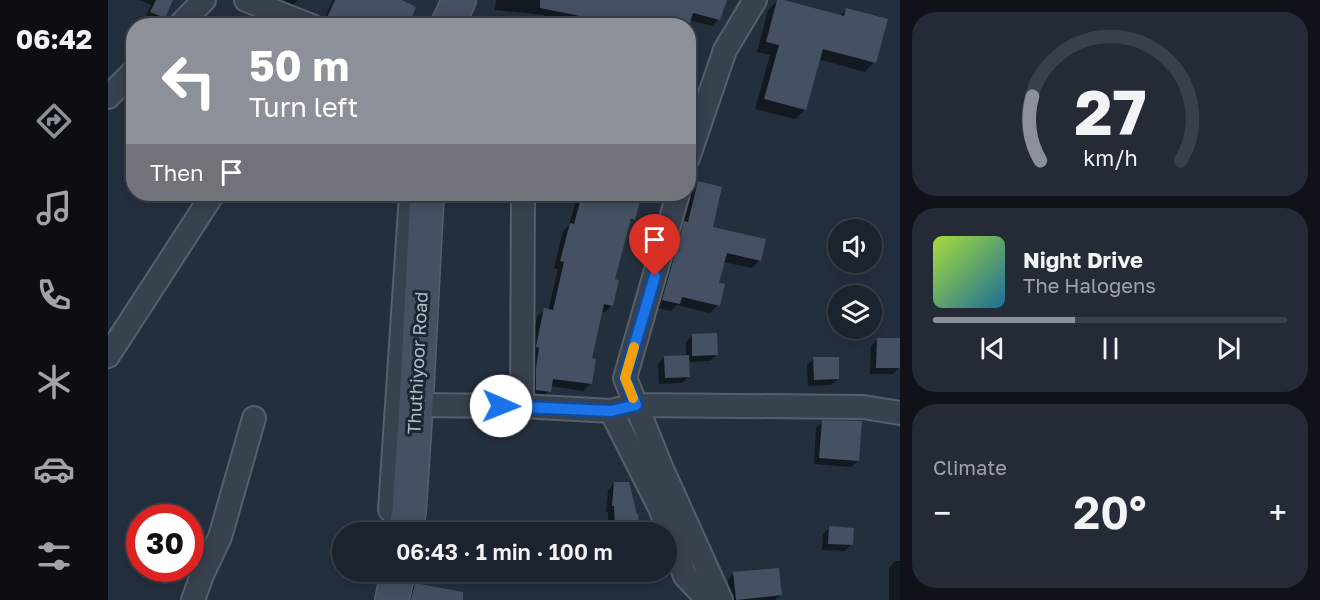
<!DOCTYPE html>
<html lang="en">
<head>
<meta charset="utf-8">
<style>
	:root { --surface:#1b232e; --page:#242b36; --text:#f1f3f6; --muted:#a0a4aa; --line:#39404a; --accent:#8c9099 }
	body { margin:0; font-family:"Golos Text",sans-serif; background:var(--page); color:var(--text); height:100vh; display:flex; flex-direction:column; font-size:22px; white-space:nowrap }
	* { box-sizing:border-box; margin:0 }
	p { font-size:20px; color:var(--muted) }
	.icon { flex:none; width:33px; height:33px; fill:none; stroke:currentColor; stroke-width:2; stroke-linecap:round; stroke-linejoin:round }
	.map { position:relative; flex:1; overflow:hidden }
	.side { display:flex; flex-direction:column; gap:12px; padding:12px; background:#0f1319; width:420px }
	.side>* { flex:none }
	.hud { position:absolute; left:18px; top:18px; width:570px; height:183px; border-radius:24px; box-shadow:0 3px 15px #0003,0 0 0 2px var(--line); background:#8c9099; color:#fff; overflow:hidden }
	.buttons { position:absolute; left:720px; top:219px; display:grid; gap:12px }
	.buttons a { display:grid; place-items:center; width:54px; height:54px; border-radius:50%; background:var(--surface); box-shadow:0 3px 15px #0003,0 0 0 2px var(--line); font-size:30px }
	.speed { position:absolute; left:18px; top:504px; display:flex; gap:12px; font-size:30px; font-weight:700; text-align:center }
	.speed>* { display:grid; place-content:center; width:78px; height:78px; border-radius:50%; background:var(--surface); box-shadow:0 3px 15px #0003,0 0 0 2px var(--line); line-height:1 }
	.speed .limit { border:9px solid #d22; background:#fff; color:#111 }
	.pin { position:absolute; display:grid; place-items:center; width:51px; height:51px; color:#fff; margin:-62px -26px; border-radius:50% 50% 50% 0; rotate:-45deg; box-shadow:0 0 6px #0007 }
	.pin .icon { rotate:45deg }
	.me { position:absolute; width:66px; margin:-33px; rotate:91deg; stroke-linejoin:round; filter:drop-shadow(0 0 4px #0008) }
	.turn { display:flex; align-items:center; gap:21px; height:126px; padding:0 24px; font-size:27px }
	.turn .icon { width:78px; height:78px; stroke-width:2.5 }
	.turn b { display:block; font-size:42px; line-height:51px }
	.then { display:flex; align-items:center; height:57px; padding:0 24px; background:#0003; gap:12px; font-size:22px }
	.big { font-size:45px; font-weight:600; line-height:1.1 }
	.side .tile { flex:1; display:flex; flex-direction:column; justify-content:center; gap:9px; min-width:0; padding:0 21px; border-radius:24px; background:var(--page) }
	.side .dial { align-items:center; gap:0 }
	.dial svg { height:156px; overflow:visible; fill:none; stroke:var(--line); stroke-width:7; stroke-linecap:round; text-anchor:middle }
	.dial text { fill:var(--text); stroke:none }
	.song { display:flex; align-items:center; gap:18px }
	.cover { width:72px; height:72px; border-radius:9px; background:linear-gradient(135deg,hsl(80 70% 55%),hsl(200 70% 35%)) }
	.played { height:6px; border-radius:3px; background:linear-gradient(90deg,var(--accent) 40%,var(--line) 40%) }
	.keys { display:flex; justify-content:space-around; direction:ltr }
	.heat { display:flex; justify-content:space-between; align-items:center; font-size:33px; direction:ltr }
	.trip { position:absolute; left:224px; top:522px; width:345px; height:60px; border-radius:30px; background:var(--surface); box-shadow:0 3px 15px #0003,0 0 0 2px var(--line); font-weight:600; line-height:60px; text-align:center }
	main { display:flex; flex:1; min-height:0 }
	.menu { display:flex; flex-direction:column; width:108px; justify-content:space-around; align-items:center; background:#0b0e12; color:var(--muted) }
	.menu .icon { width:42px; height:42px }
	.menu .on { color:var(--accent) }
	.menu b { font-size:27px; color:var(--text) }
	.map>svg:first-child { display:block }
	.shadow { fill:#0007 }
	.building { fill:#455162 }
	.lines { fill:none; stroke-linecap:round; stroke-linejoin:round }
	.minor-casing { stroke:#565f6c; stroke-width:26 }
	.secondary-casing { stroke:#565f6c; stroke-width:36 }
	.minor { stroke:#38414e; stroke-width:22 }
	.secondary { stroke:#465061; stroke-width:33 }
	.route-casing { stroke:#114b97; stroke-width:15 }
	.route { stroke:#1a73e8; stroke-width:10 }
	.slow { stroke:#f59e0b; stroke-width:10 }
	.labels { text-anchor:middle; stroke-width:6; stroke-linejoin:round; paint-order:stroke }
	.street-label { font-size:18px; fill:#b4bcc9; stroke:#1d2633 }
</style>
</head>
<body>
<main>
<nav class="menu">
<b>06:42</b>
<svg class="icon on" aria-label="directions" viewBox="0 0 24 24"><path d="M12 3l9 9-9 9-9-9zM9 14v-3h6M13 9l2 2-2 2"/></svg>
<svg class="icon" aria-label="music" viewBox="0 0 24 24"><path d="M9 18V5l10-2v13"/><circle cx="6" cy="18" r="3"/><circle cx="16" cy="16" r="3"/></svg>
<svg class="icon" aria-label="phone" viewBox="0 0 24 24"><path d="M5 4h4l2 5-3 2q2 4 5 5l2-3 5 2v4C11 20 4 13 5 4z"/></svg>
<svg class="icon" aria-label="climate" viewBox="0 0 24 24"><path d="M12 3v18M4 7l16 10M4 17L20 7"/></svg>
<svg class="icon" aria-label="car" viewBox="0 0 24 24"><path d="M5 17H2v-5l4-1 3-4h7l3 4 3 1v5h-3M9 17h6M6 11h13"/><circle cx="7" cy="17" r="2"/><circle cx="17" cy="17" r="2"/></svg>
<svg class="icon" aria-label="filters" viewBox="0 0 24 24"><path d="M4 7h16M4 17h16"/><circle cx="9" cy="7" r="2"/><circle cx="15" cy="17" r="2"/></svg>
</nav>
<div class="map">
<svg width="792" height="600" viewBox="0 0 792 600">
	<rect width="100%" height="100%" fill="#242f3e"/>
	<path class="shadow" d="M31 0H64L55 17 49 24 37 18 43 5Z
		M165 0H190L183 8Z
		M225 0H290L298 26H218L214 23Z
		M388 0H617L611 19 604 26 581 20 579 26H483L436 17V15L387 10Z
		M670 0 731 17 738 10 766 62 757 72 710 59 697 110 687 119 647 109 662 55 649 52 660 10Z
		M367 22H396V26H363Z
		M590 183 603 228 652 260 644 268 615 262 609 284 610 305 602 313 569 305 563 311 547 308 569 231 574 226 582 191Z
		M470 194H532L525 219 519 225 505 281 504 305 497 312 493 311 482 360V384L475 391 442 386 441 391 435 398 421 396V354L429 317 436 310 440 311 450 269 446 268 455 231 461 225Z
		M585 335 608 355 602 361 580 362V377L574 383 551 384 550 364 557 357H578V342Z
		M770 339 791 368 785 374H762L763 346Z
		M706 359 730 379 723 385 700 386 699 365Z
		M715 422 750 461 743 467 706 464 708 428Z
		M506 484 529 515 531 532H501L500 512H498L500 490Z
		M721 528 744 544 737 551 714 550 715 534Z
		M787 561H792V600H781V568Z
		M626 573 672 595 667 600H622L620 580Z
		M307 585 333 600H299L301 591Z"/>
	<path class="building" d="M48 0H65L57 18 42 12Z
		M227 0H294L308 7 300 26H238L219 17Z
		M432 0H619L612 20 585 13 581 26 557 19 556 26H522L432 8Z
		M669 0H676L736 16 738 8 780 19 768 63 715 49 698 110 656 99 671 45 658 42Z
		M590 181 614 187 605 227 658 239 653 261 619 253 611 283 617 284 612 306 574 297 572 304 554 300 576 221 580 222Z
		M474 194H534L527 220 523 219 507 279 511 280 505 306 496 304 484 358 488 359 484 384 445 379 443 392 428 390V368L431 348 428 347V346L436 308 445 310 456 262 452 261 462 223 466 224Z
		M609 333 610 355 584 356V334Z
		M769 338H792V368H768Z
		M581 355 582 377 557 378 556 356Z
		M705 357H731V379L706 380Z
		M714 420 754 421 751 461 711 458Z
		M506 482H521L529 514H530L532 532H507L506 506H504Z
		M721 526 746 528 745 545 720 544Z
		M671 568 674 595 628 600 625 572Z
		M307 583 355 592V600H303Z"/>
	<g class="lines">
		<defs>
			<path id="minor" d="M138 0 204 26
				M71 26 96 0
				M0 97 26 71
				M580 158 617 50 647 0
				M570 194 517 378 554 469 613 600
				M0 356 105 194
				M308 405 414 406 503 411 528 405 755 407 792 413
				M414 406 415 194
				M503 411 552 508 577 576 600 600
				M301 512 282 510 303 194
				M85 600 94 575 112 537 146 418"/>
			<path id="secondary" d="M339 26 351 0
				M297 532 301 512 308 405 319 194
				M284 600 290 572"/>
		</defs>
		<use href="#minor" class="minor-casing"/>
		<use href="#secondary" class="secondary-casing"/>
		<use href="#minor" class="minor"/>
		<use href="#secondary" class="secondary"/>
	</g>
	<g class="lines">
		<defs>
			<path id="route" d="M393 406 503 411 528 405 517 378 547 276"/>
		</defs>
		<use href="#route" class="route-casing"/>
		<use href="#route" class="route"/>
		<path class="slow" d="M525 398 517 378 526 347"/>
	</g>
	<g class="labels">
		<g class="street-label">
			<text transform="translate(310 363) rotate(-87)" y="6">Thuthiyoor Road</text>
		</g>
	</g>
</svg>
<div class="buttons">
<a><svg class="icon" aria-label="sound" viewBox="0 0 24 24"><path d="M4 9h4l5-4v14l-5-4H4zM17 9q2 3 0 6"/></svg></a>
<a><svg class="icon" aria-label="layers" viewBox="0 0 24 24"><path d="M12 4l9 5-9 5-9-5zM3 14l9 5 9-5"/></svg></a>
</div>
<div class="speed"><div class="limit">30</div></div>
<div class="pin" style="left:547px;top:276px;background:#d93025"><svg class="icon" aria-label="arrive" viewBox="0 0 24 24"><path d="M6 21V4h12l-3 4 3 4H6"/></svg></div>
<svg class="me" style="left:393px;top:406px" viewBox="-20 -20 40 40"><circle r="19" fill="#fff"/><path d="M0-13L10 11 0 6-10 11z" fill="#1a73e8"/></svg>
<div class="trip">06:43 · 1 min · 100 m</div>
<div class="hud">
<div class="turn"><svg class="icon" aria-label="left" viewBox="0 0 24 24"><path d="M17 20v-9H6M10 6l-5 5 5 5"/></svg><div><b>50 m</b>Turn left</div></div>
<div class="then">Then<svg class="icon" aria-label="arrive" viewBox="0 0 24 24"><path d="M6 21V4h12l-3 4 3 4H6"/></svg></div>
</div>
</div>
<section class="side">
<div class="tile dial"><svg viewBox="0 0 100 80">
<path d="M14 69A42 42 0 1 1 86 69"/>
<path d="M14 69A42 42 0 0 1 10 36" stroke="#8c9099"/>
<text x="50" y="56" font-size="32" font-weight="700">27</text>
<text x="50" y="72" font-size="11">km/h</text>
</svg></div>
<div class="tile">
<div class="song"><i class="cover"></i><div><b>Night Drive</b><p>The Halogens</p></div></div>
<div class="played"></div>
<div class="keys"><svg class="icon" aria-label="previous" viewBox="0 0 24 24"><path d="M18 5L8 12l10 7zM5 5v14"/></svg><svg class="icon" aria-label="pause" viewBox="0 0 24 24"><path d="M8 5v14M16 5v14"/></svg><svg class="icon" aria-label="next" viewBox="0 0 24 24"><path d="M6 5l10 7-10 7zM19 5v14"/></svg></div>
</div>
<div class="tile"><p>Climate</p>
<div class="heat"><a>−</a><b class="big">20°</b><a>+</a></div>
</div>
</section>
</main>
</body>
</html>
